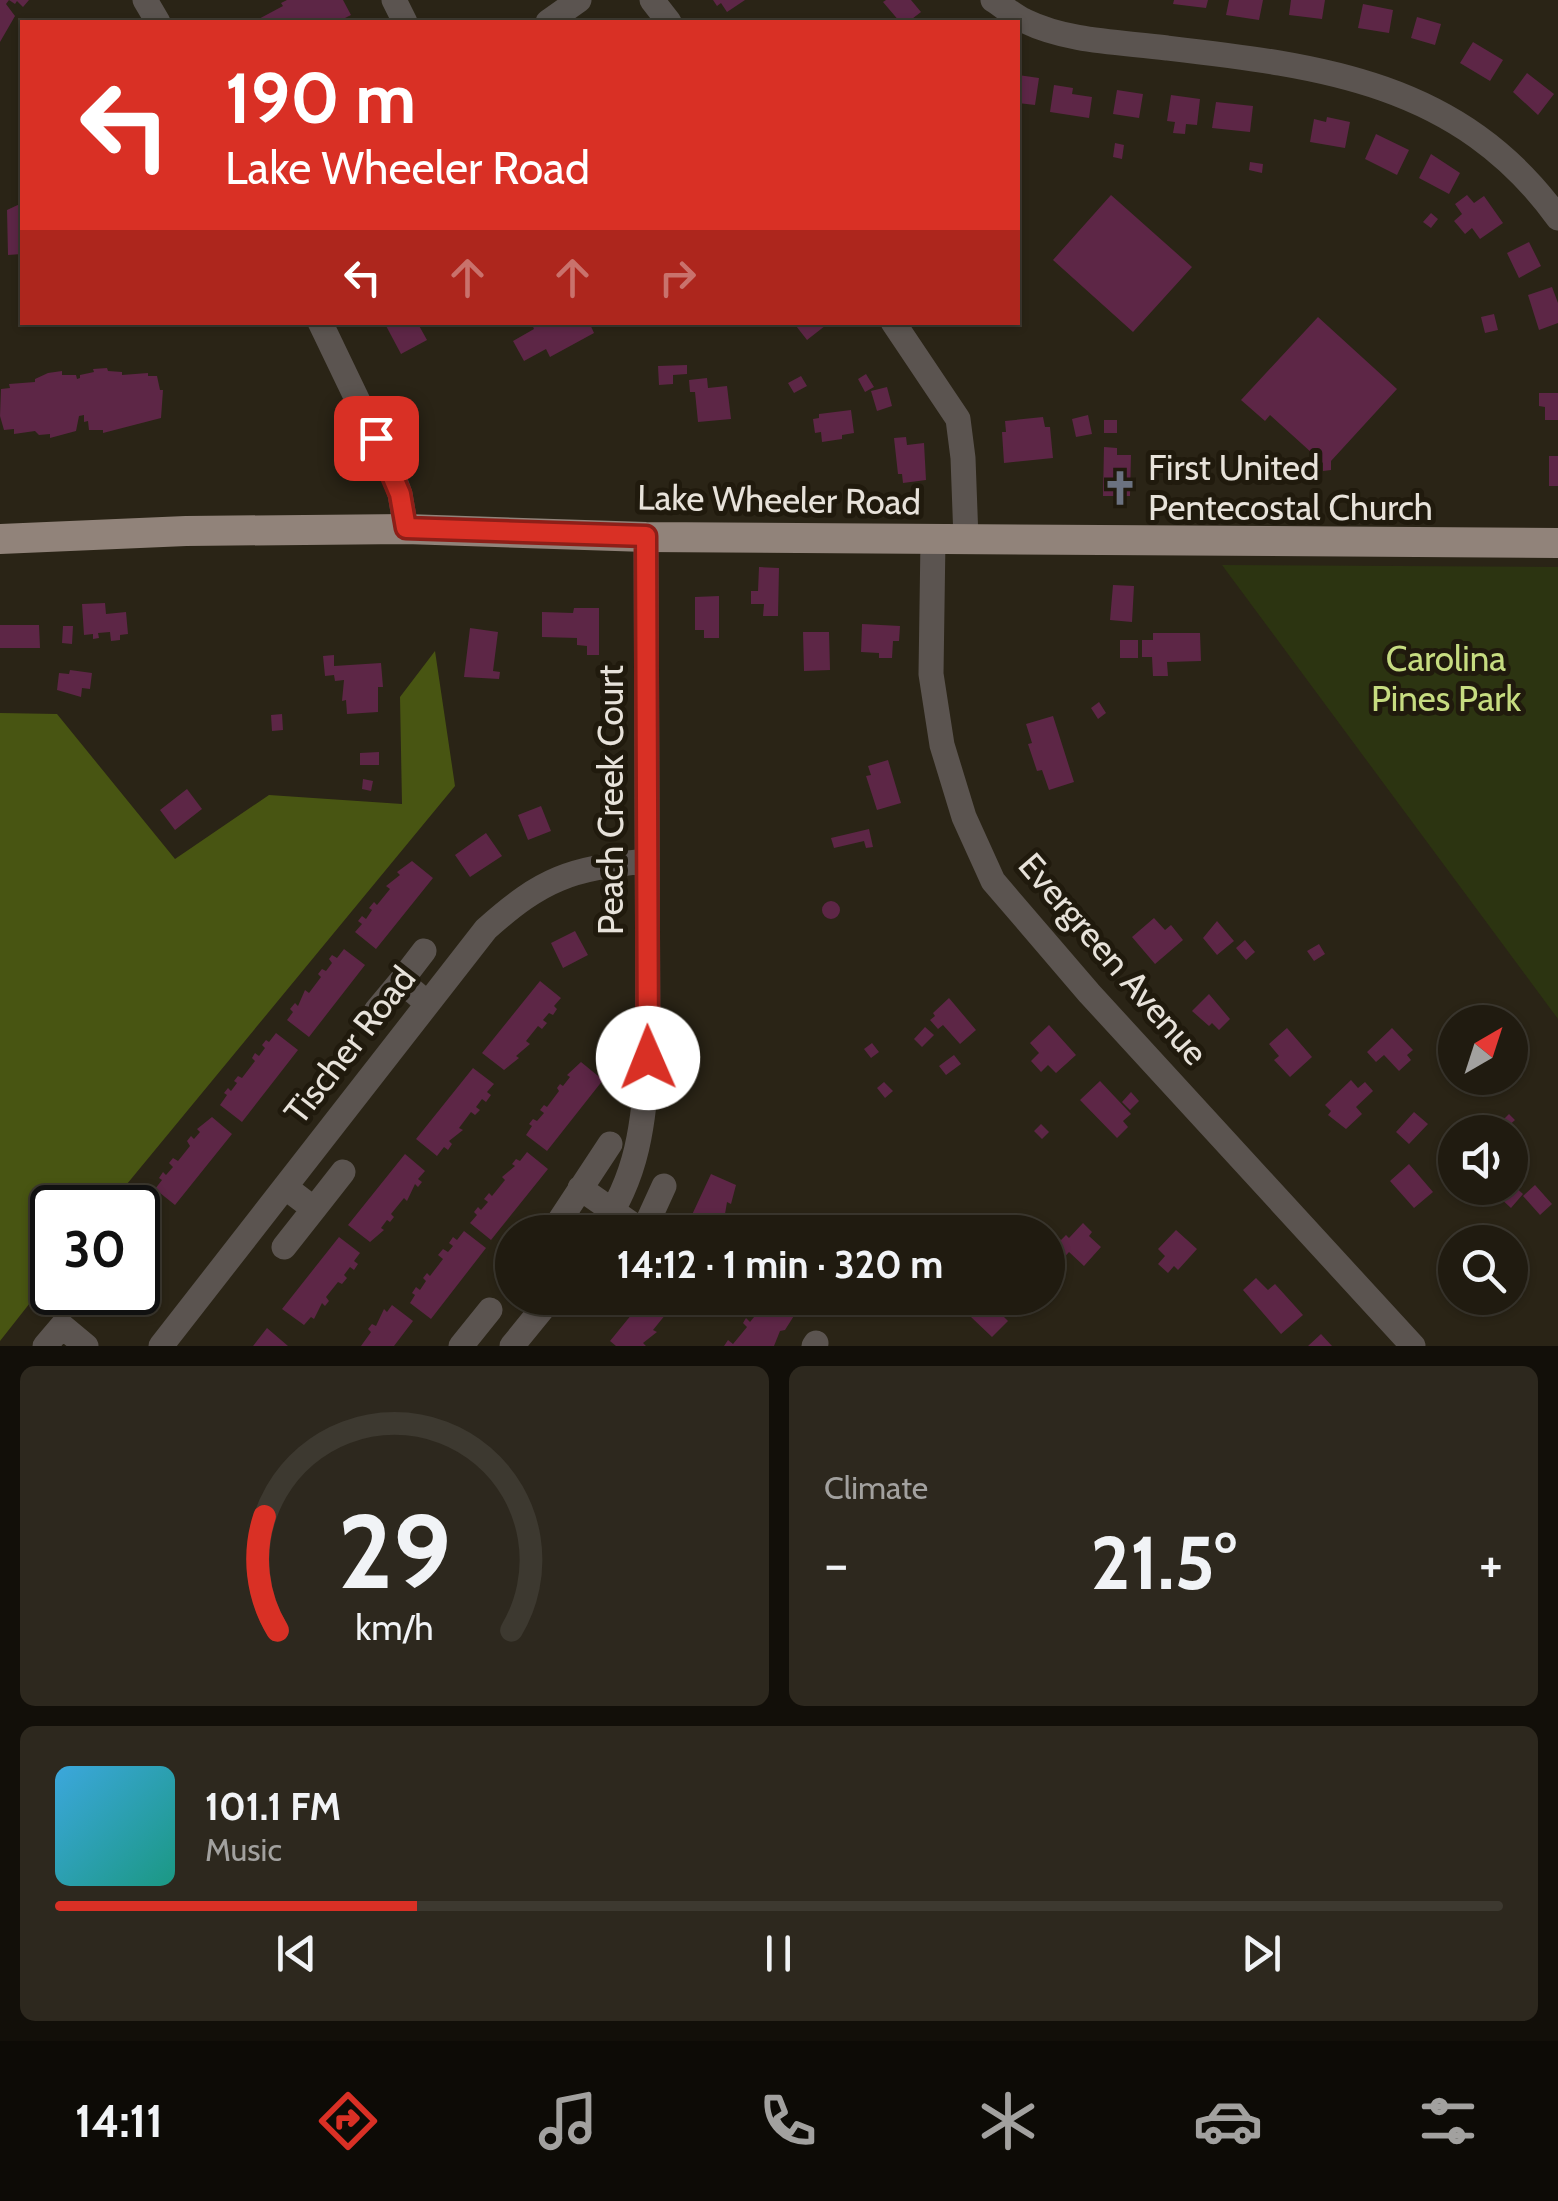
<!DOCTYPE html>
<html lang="en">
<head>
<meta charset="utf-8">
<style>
	:root { --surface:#201b10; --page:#2d281e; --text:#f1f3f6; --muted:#a2a19f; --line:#3d3930; --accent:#d93025 }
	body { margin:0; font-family:Cabin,sans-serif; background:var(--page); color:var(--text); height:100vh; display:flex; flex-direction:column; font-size:38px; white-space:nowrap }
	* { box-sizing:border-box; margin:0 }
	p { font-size:32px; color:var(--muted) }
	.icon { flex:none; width:55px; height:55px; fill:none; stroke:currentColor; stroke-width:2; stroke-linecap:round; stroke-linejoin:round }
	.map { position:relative; height:1346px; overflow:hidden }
	.drawer { display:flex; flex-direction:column; gap:20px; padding:20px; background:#120f09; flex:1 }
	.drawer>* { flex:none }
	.banner { position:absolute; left:20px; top:20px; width:1000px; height:305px; border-radius:0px; box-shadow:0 2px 8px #0004,0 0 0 2px var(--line); background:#d93025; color:#fff; overflow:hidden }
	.needle { width:65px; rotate:39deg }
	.tools { position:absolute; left:1438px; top:1005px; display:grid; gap:20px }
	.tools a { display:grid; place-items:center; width:90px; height:90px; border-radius:50%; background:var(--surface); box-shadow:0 2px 8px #0004,0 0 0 2px var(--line); font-size:50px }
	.speed { position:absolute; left:30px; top:1185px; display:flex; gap:20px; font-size:50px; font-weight:700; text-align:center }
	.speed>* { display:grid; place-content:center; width:130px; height:130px; border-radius:50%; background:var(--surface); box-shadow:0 2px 8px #0004,0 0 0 2px var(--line); line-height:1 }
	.speed .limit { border:5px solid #111; border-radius:15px; background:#fff; color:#111 }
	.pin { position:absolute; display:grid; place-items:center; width:85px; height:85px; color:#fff; margin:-42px; border-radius:20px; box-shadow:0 5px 15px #0006 }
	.me { position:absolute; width:110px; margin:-55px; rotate:359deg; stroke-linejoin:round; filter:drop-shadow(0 0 8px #0008) }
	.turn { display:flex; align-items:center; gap:35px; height:210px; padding:0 40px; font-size:45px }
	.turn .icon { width:130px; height:130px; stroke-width:2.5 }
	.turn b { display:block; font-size:70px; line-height:85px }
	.lanes { display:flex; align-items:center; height:95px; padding:0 40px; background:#0003; justify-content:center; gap:50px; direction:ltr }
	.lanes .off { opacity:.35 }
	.big { font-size:75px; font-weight:700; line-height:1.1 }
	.drawer .card { flex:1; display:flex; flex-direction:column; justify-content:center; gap:15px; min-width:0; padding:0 35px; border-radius:15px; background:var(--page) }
	.drawer .dial { align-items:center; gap:0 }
	.dial svg { height:260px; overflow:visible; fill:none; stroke:var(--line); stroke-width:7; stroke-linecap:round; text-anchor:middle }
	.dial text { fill:var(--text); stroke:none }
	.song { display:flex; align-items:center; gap:30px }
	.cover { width:120px; height:120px; border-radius:15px; background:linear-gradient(135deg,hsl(200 70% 55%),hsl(170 70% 35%)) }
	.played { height:10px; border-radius:5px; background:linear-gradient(90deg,var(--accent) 25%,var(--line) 25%) }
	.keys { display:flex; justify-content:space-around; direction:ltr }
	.heat { display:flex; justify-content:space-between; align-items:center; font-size:55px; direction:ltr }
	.drawer .tiles { flex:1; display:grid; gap:20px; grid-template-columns:1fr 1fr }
	.card:last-child { grid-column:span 2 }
	.trip { position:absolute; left:495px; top:1215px; width:570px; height:100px; border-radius:50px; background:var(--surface); box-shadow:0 2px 8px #0004,0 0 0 2px var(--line); font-weight:700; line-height:100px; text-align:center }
	.tabs { display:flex; height:160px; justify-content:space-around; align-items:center; background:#0d0b06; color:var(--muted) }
	.tabs .icon { width:70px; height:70px }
	.tabs .active { color:var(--accent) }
	.tabs b { font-size:45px; color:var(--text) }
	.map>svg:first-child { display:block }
	.green { fill:#2c3411 }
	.forest { fill:#485512 }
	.building { fill:#5d2646 }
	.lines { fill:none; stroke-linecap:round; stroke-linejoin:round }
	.minor { stroke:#5b5450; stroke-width:25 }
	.major { stroke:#91837a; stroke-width:30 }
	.route-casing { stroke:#8d1f18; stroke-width:25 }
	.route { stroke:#d93025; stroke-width:18 }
	.labels { text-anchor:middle; stroke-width:10; stroke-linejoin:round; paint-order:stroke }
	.poi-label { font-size:35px; fill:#e7e2da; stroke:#201a0d; text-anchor:start }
	.street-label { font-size:35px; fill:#e7e2da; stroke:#201a0d }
	.park-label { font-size:35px; fill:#c6dc80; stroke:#201a0d }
</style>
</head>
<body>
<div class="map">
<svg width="1558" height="1346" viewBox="0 0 1558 1346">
	<rect width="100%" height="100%" fill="#2a2416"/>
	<path class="green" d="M1222 565 1558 567V1019Z"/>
	<path class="forest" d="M435 651 455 786 108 1207 52 1208V1275L0 1341V713L57 714 175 859 269 795 402 804 400 697Z"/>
	<path class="building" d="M0 0H29L23 7 17 1 15 4 9 0 6 4 15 16 0 42Z
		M287 0H343L351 15 337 22H253L283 6 281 3Z
		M713 0H745L727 12 721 3 717 6Z
		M886 0H911L921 12 908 22H900L883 2Z
		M1174 0H1208L1206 8 1173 4Z
		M1229 0H1263L1259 20 1226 15Z
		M1291 0H1325L1322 19 1289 15Z
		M1363 4 1393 10 1389 33 1358 28Z
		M1417 17 1441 24 1435 45 1411 38Z
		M1473 42 1503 60 1490 81 1460 63Z
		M1527 73 1554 94 1538 115 1513 92Z
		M1018 75 1039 78 1035 105 1018 103Z
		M1054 85 1073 88 1072 94 1092 97 1089 118 1050 112Z
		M1117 90 1143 94 1139 118 1113 114Z
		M1171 95 1200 99 1197 125 1186 124 1185 134 1173 133 1175 122 1167 121Z
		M1216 102 1253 106 1250 132 1212 128Z
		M1327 117 1350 122 1345 148 1310 142 1314 119 1326 122Z
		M1376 134 1409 150 1397 175 1365 159Z
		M1115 143 1124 145 1122 159 1113 157Z
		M1431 154 1460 173 1449 194 1419 178Z
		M1250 162 1263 164 1262 173 1249 170Z
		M1111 195 1192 267 1133 332 1053 260Z
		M1467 195 1474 203 1484 196 1503 223 1480 239 1472 228 1465 234 1454 221 1462 214 1455 204Z
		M22 203V254L8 255 7 210Z
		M1431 213 1438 219 1431 228 1423 222Z
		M1529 242 1541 266 1519 278 1507 253Z
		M1552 287 1558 303V323L1539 330 1528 295Z
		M1494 314 1498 330 1485 333 1481 317Z
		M1318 317 1397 389 1331 461V470L1323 471V463L1270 415 1265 421 1241 400Z
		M384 322H417L427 340 401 354Z
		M531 322H589L594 333 550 357 546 349 524 361 513 341 534 329Z
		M793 322H830L807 340Z
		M687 365V374L673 375V384L659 385 658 366Z
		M107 368 108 371 122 372V375L148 373V376H157L160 390H163L161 418 103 433V430H89L88 421 84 422V415L79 416 76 431 50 438V434L39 435 35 431 14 434V429L4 430 0 416 1 389 10 388 9 384 35 382V379L48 373 62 371V375H76L77 379 80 378V375L94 372 93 369Z
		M866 374 874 387 865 392 858 379Z
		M801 376 807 386 794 393 788 383Z
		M707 378 708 388 727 386 731 419 698 422 695 392H690L689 380Z
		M887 387 892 406 877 411 871 391Z
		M1539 393H1558V420H1545V407L1539 406Z
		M851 410 854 433 842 435V439L822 442 821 432 815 433 813 419 819 418V414Z
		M1088 415 1092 434 1076 437 1072 419Z
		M1043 417 1045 427H1050L1053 458 1004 463 1002 432H1006L1005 421Z
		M1104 420H1117V433H1104Z
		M906 437 907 445 924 443 926 480 903 483 902 474H898L894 438Z
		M1104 447 1117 448V455H1131L1130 496H1103Z
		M1549 456H1558V486H1549Z
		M759 567 779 568 778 616H763L764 604H751V591H758Z
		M1113 585 1134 586 1132 622 1110 620Z
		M719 596V638H704V630H695V597Z
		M105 603 106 614 126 612 128 634 120 635V640L111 641 110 632 98 633 99 638 93 639V634L84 635 82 604Z
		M574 608H599V655H587V646L577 645V638L542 637V612L573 613Z
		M862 624 900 626 899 641H893L892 658H879V653L861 652Z
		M0 625H39L40 648H0Z
		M63 626H73L72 644 62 643Z
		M470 628 498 632 493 671 500 672 499 679 464 677Z
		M803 632H829L830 670 804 671Z
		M1153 633H1200L1201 661 1167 662 1168 676H1153L1152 657H1142V640H1153Z
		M1120 640H1138V658H1120Z
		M334 655V666L381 663 383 687H378V712L347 714 346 700 342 701 344 680 335 681 334 675 325 676 323 656Z
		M70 670 92 673 90 689 82 688 81 697 57 690 59 673 69 674Z
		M1099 702 1106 713 1098 719 1091 708Z
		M282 714 283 730 272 731 271 715Z
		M1053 716 1074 782 1049 790 1042 770 1037 771 1028 744 1032 743 1026 724Z
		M379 752V765H360V753Z
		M888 760 901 803 877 810 866 776 871 775 868 766Z
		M363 779 373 781 371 791 362 789Z
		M187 789 202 809 175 830 160 810Z
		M541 806 551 831 528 840 518 815Z
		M869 829 873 847 866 848 864 841 834 848 831 838Z
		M486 833 502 856 470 877 455 855Z
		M412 861 433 878 376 949 355 932 362 924 358 921 362 916 366 919 372 910 369 908 374 902 377 905 390 889 386 886 400 875 397 872Z
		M822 910a9 9 0 1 1 18 0a9 9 0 1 1-18 0Z
		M1154 918 1165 930 1171 925 1183 940 1155 964 1132 937Z
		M1217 921 1234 941 1217 955 1203 938Z
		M575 931 588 955 563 968 551 943Z
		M1245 940 1255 952 1246 960 1236 948Z
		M1319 944 1325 954 1314 961 1307 951Z
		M344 949 365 965 309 1037 287 1020 293 1012 290 1009 295 1003 298 1006 305 990 309 993 321 977 318 974 322 969 326 971 332 963 329 959 332 955 337 958Z
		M540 981 561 998 554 1006 557 1009 553 1015 549 1013 543 1020 547 1023 542 1029 538 1026 526 1041 530 1044 516 1056 519 1058 504 1070 482 1053Z
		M1209 994 1230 1019 1219 1030 1212 1023 1209 1026 1192 1011Z
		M949 998 976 1030 960 1044 943 1025 938 1029 930 1020 935 1016 933 1013Z
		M1049 1025 1076 1055 1056 1073 1048 1065 1041 1072 1031 1061 1039 1053 1030 1043Z
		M925 1027 934 1035 922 1047 914 1039Z
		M1287 1028 1312 1057 1290 1077 1274 1060 1279 1056 1269 1044Z
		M1392 1028 1413 1050 1407 1055 1411 1060 1399 1071 1384 1055 1376 1062 1367 1052Z
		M276 1033 298 1050 242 1122 220 1105 227 1095 224 1093 228 1088 231 1091 237 1083 234 1081 238 1076 242 1078 255 1061 252 1058 255 1053 259 1056 265 1048 262 1045 266 1040 269 1042Z
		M872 1043 879 1052 871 1058 864 1049Z
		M954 1055 961 1064 946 1075 939 1066Z
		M581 1062 603 1080 547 1151 526 1135 532 1126 529 1124 533 1119 537 1121 544 1113 540 1110 544 1105 547 1107 559 1091 557 1088 560 1084 563 1086 570 1077 567 1075Z
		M473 1068 494 1084 487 1092 491 1095 486 1102 482 1099 476 1107 480 1110 475 1115 471 1112 459 1128 463 1130 449 1141 452 1144 448 1150 444 1147 437 1156 416 1139Z
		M1351 1080 1358 1088 1365 1082 1373 1091 1356 1107 1362 1114 1346 1129 1328 1115 1331 1111 1325 1105Z
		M1100 1081 1131 1114 1123 1121 1128 1127 1117 1138 1080 1100Z
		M884 1082 893 1091 885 1098 877 1088Z
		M1131 1092 1139 1101 1130 1110 1122 1102Z
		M1414 1112 1428 1124 1409 1144 1396 1132Z
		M1509 1114 1515 1120 1506 1128 1501 1122Z
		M212 1117 232 1134 175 1205 155 1189 162 1180 159 1178 163 1172 166 1175 173 1167 169 1163 173 1158 178 1161 190 1146 187 1141 191 1136 194 1139 200 1132 197 1129Z
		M1041 1124 1049 1132 1042 1139 1034 1131Z
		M527 1152 548 1169 491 1240 470 1223 477 1215 474 1212 478 1207 481 1210 488 1202 484 1199 489 1193 492 1196 505 1180 502 1177 515 1166 512 1164 516 1159 520 1161Z
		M405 1154 425 1171 418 1179 422 1182 418 1187 415 1184 407 1201 404 1198 391 1214 394 1217 390 1222 387 1220 381 1228 384 1230 370 1242 348 1225Z
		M1409 1164 1433 1192 1414 1208 1390 1181Z
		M711 1174 736 1185 731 1204 727 1202 724 1220 720 1218 713 1232H684Z
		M1512 1184 1523 1194 1511 1208 1499 1197Z
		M1535 1185 1552 1204 1540 1215 1523 1196Z
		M139 1209 161 1227 138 1255V1211Z
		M1083 1223 1092 1232 1089 1236 1101 1247 1084 1266 1069 1252 1053 1270 1048 1265V1242L1055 1234 1061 1240 1066 1235 1069 1238Z
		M1176 1230 1197 1249 1178 1270 1174 1266 1168 1273 1158 1264 1165 1256 1158 1249Z
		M464 1231 486 1248 431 1319 410 1303 415 1295 412 1293 416 1287 420 1290 426 1281 423 1278 427 1273 430 1276 443 1259 438 1255 443 1249 448 1252 453 1246 449 1243 453 1237 457 1240Z
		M339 1237 360 1253 354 1261 358 1264 354 1270 350 1267 344 1275 347 1278 342 1284 338 1282 326 1297 329 1301 325 1306 322 1303 314 1319 311 1317 304 1325 282 1309Z
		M1256 1278 1268 1290 1275 1284 1303 1315 1281 1334 1243 1290Z
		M645 1298H685L679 1304 676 1301 671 1308 674 1310 669 1317 666 1314 653 1330 657 1332 643 1343 646 1346H616L610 1341Z
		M770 1298H783L797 1311 785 1330 780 1331 774 1346H724L728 1340 733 1344 747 1327 743 1323 746 1318 750 1322 758 1312 753 1308 758 1302 763 1306Z
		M987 1300 1008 1321 992 1337 971 1317Z
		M392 1305 413 1321 394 1346H361L371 1332 368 1329 372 1324 376 1326 384 1309 387 1312Z
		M267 1328 288 1346H253Z
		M1321 1334 1332 1346H1308Z"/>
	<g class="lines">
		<path class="minor" d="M145 0 158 22
			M394 0 405 22
			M652 0 669 22
			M993 0C1004 7 1014 16 1025 21 1068 42 1121 42 1167 48 1321 66 1460 82 1558 218
			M548 22 579 0
			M320 322 392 472 400 494 406 529
			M893 322 958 419 963 458 966 539
			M933 539 931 674 942 745 964 817 993 881 1089 993 1413 1346
			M424 951 401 981 427 1003
			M376 1011 401 981
			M285 1187 314 1209 343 1172
			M580 1188 643 1232 664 1186
			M556 1226 610 1144
			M599 1232C639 1176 643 1124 648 1058L646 537
			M284 1247 314 1209
			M45 1346 62 1326 86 1346
			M161 1346 486 929C543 878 570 869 646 861
			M461 1346 490 1310
			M512 1346 551 1298
			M814 1346 816 1343"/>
		<path class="major" d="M0 539 186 531 406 529 646 537 1558 543"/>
	</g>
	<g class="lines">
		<defs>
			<path id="route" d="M376 438 400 494 406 528 646 536 648 1058"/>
		</defs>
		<use href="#route" class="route-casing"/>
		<use href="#route" class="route"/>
	</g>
	<defs>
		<symbol id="church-bare" viewBox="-9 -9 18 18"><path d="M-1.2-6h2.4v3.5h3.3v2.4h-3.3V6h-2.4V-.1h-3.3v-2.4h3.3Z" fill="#6b7280" stroke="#201a0d" stroke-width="2.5" paint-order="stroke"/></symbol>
	</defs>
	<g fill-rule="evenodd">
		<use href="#church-bare" x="1095" y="463" width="50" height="50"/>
	</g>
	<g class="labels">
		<g class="poi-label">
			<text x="1148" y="480">First United<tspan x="1148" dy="40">Pentecostal Church</tspan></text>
		</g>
		<g class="street-label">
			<text transform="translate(779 500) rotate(1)" y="12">Lake Wheeler Road</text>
			<text transform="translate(611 800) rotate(-90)" y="12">Peach Creek Court</text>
			<text transform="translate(1113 959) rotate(49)" y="12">Evergreen Avenue</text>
			<text transform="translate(350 1045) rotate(-52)" y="12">Tischer Road</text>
		</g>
		<g class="park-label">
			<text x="1446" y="671">Carolina<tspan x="1446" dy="40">Pines Park</tspan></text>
		</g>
	</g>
</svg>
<div class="tools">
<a><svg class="needle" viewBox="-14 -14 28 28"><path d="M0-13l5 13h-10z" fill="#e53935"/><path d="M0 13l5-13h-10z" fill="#a2a19f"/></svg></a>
<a><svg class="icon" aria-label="sound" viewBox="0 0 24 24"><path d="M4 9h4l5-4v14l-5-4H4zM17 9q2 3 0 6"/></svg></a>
<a><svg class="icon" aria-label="search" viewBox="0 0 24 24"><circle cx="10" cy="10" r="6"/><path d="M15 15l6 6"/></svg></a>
</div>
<div class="speed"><div class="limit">30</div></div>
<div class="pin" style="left:376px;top:438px;background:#d93025"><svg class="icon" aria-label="arrive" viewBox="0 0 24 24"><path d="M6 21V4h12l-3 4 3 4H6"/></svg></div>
<svg class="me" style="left:648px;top:1058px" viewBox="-20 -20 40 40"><circle r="19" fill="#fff"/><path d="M0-13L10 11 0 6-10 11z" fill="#d93025"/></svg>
<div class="trip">14:12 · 1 min · 320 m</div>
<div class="banner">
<div class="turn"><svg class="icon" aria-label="left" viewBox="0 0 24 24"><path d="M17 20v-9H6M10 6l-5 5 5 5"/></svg><div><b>190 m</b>Lake Wheeler Road</div></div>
<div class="lanes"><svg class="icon" aria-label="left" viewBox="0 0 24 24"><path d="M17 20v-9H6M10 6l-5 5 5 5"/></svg><svg class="icon off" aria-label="ahead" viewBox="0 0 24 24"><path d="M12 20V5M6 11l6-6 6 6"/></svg><svg class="icon off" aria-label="ahead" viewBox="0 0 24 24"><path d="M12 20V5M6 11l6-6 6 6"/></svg><svg class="icon off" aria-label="right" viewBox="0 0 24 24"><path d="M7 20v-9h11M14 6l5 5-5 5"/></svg></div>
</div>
</div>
<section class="drawer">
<div class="tiles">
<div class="card dial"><svg viewBox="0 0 100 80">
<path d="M14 69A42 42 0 1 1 86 69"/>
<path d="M14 69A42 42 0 0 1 10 34" stroke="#d93025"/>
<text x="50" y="56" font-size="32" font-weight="700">29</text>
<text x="50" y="72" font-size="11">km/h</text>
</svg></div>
<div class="card"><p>Climate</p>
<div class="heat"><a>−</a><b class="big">21.5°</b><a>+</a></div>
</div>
<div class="card">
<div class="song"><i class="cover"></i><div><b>101.1 FM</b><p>Music</p></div></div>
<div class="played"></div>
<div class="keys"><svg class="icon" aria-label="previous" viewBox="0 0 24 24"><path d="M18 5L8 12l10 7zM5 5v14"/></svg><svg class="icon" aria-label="pause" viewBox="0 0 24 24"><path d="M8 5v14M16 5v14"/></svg><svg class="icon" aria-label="next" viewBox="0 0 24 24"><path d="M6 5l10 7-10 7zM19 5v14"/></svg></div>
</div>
</div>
</section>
<nav class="tabs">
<b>14:11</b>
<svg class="icon active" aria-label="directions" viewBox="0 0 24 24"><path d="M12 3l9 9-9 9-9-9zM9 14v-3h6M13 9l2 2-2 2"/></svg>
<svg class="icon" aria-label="music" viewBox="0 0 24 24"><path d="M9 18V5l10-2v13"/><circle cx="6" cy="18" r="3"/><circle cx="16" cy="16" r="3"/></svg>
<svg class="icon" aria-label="phone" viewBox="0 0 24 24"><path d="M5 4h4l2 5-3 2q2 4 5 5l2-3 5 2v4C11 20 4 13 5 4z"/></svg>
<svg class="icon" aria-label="climate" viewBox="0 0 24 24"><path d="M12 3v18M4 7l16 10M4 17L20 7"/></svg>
<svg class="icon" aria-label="car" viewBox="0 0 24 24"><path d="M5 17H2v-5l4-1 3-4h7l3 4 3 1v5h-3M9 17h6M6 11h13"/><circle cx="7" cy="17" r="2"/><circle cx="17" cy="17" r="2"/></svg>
<svg class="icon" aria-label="filters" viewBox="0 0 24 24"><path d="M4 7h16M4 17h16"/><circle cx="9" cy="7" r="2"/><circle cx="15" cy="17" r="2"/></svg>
</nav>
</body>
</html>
